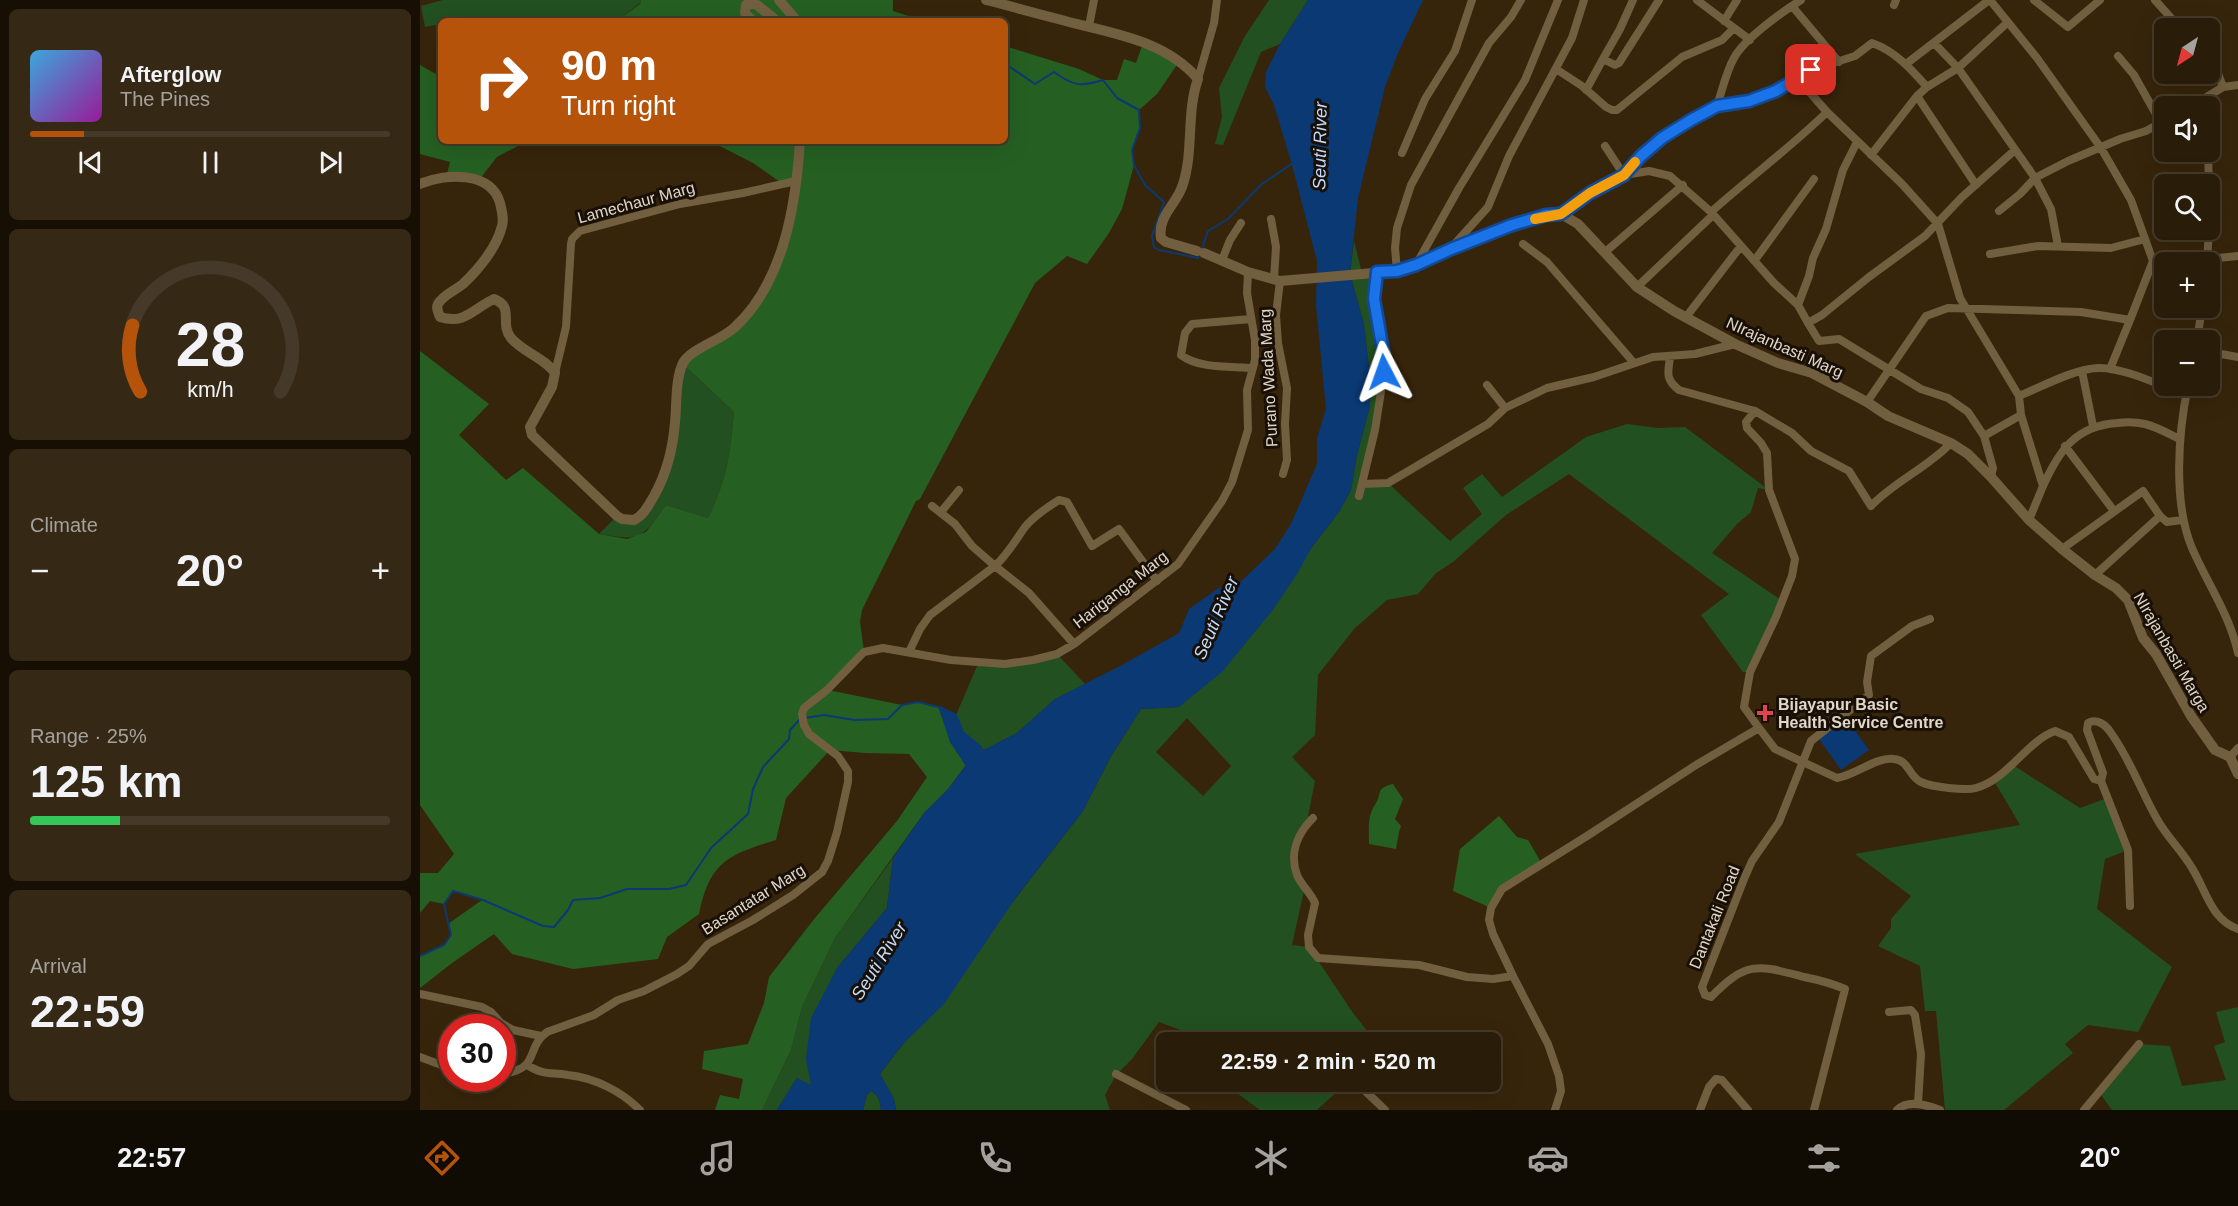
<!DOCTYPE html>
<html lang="en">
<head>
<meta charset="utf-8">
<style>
	:root { --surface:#291c08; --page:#352916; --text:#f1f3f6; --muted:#a5a19c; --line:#453a29; --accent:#b45309 }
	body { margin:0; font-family:Helvetica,sans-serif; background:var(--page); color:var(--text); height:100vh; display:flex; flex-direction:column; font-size:22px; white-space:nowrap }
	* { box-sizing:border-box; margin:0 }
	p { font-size:20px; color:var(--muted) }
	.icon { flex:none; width:33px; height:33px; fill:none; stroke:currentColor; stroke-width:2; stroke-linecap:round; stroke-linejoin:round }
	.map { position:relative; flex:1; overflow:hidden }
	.drawer { display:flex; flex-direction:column; gap:9px; padding:9px; background:#170f04; width:420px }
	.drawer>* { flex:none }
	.top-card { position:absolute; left:18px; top:18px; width:570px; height:126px; border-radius:9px; box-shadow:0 6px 24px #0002,0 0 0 2px var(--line); background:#b45309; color:#fff; overflow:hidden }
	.needle { width:39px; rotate:216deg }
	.controls { position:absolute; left:1734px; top:18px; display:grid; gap:12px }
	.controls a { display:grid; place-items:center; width:66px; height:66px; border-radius:9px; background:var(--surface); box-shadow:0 6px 24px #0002,0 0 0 2px var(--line); font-size:30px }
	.speed { position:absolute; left:18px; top:1014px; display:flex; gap:12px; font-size:30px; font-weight:700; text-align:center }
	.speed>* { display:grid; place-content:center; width:78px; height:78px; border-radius:50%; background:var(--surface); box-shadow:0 6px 24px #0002,0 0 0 2px var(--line); line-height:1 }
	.speed .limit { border:9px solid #d22; background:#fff; color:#111 }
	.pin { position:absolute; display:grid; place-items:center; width:51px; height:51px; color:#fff; margin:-26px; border-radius:12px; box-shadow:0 3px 9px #0006 }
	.me { position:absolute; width:66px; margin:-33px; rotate:356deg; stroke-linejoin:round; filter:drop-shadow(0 0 4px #0008) }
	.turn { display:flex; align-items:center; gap:21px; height:126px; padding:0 24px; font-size:27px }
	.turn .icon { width:78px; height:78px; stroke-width:2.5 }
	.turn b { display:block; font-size:42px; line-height:51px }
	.big { font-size:45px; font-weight:600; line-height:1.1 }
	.drawer .widget { flex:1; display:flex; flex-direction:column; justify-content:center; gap:9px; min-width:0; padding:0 21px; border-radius:9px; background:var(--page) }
	.drawer .dial { align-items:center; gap:0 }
	.dial svg { height:156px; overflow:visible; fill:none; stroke:var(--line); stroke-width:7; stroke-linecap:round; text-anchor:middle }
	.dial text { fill:var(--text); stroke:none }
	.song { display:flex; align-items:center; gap:18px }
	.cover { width:72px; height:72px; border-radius:9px; background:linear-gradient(135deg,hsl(200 70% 55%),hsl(300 70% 35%)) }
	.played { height:6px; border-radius:3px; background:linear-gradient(90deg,var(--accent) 15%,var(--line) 15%) }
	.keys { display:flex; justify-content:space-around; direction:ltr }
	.heat { display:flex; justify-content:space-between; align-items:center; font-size:33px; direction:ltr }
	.charge { height:9px; border-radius:4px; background:linear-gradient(90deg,#34c759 25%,var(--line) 0) }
	.trip { position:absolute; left:736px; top:1032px; width:345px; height:60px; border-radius:9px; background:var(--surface); box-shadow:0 6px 24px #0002,0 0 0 2px var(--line); font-weight:600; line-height:60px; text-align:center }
	.tabs { display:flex; height:96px; justify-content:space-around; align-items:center; background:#100b03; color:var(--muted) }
	.tabs .icon { width:42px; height:42px }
	.tabs .active { color:var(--accent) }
	.tabs b { font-size:27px; color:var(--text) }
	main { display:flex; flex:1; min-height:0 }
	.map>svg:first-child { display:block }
	.green { fill:#225020; fill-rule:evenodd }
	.forest { fill:#256022 }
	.water { fill:#0a3974 }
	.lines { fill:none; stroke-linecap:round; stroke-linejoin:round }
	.stream { stroke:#0a3974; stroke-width:2 }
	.minor { stroke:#715f40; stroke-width:8 }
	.tertiary { stroke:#715f40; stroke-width:10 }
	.route-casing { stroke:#114b97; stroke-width:15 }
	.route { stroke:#1a73e8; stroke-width:10 }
	.slow { stroke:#f59e0b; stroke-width:10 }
	.health-dot { fill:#e0444e; stroke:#181006; stroke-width:2 }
	.labels { text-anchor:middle; stroke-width:6; stroke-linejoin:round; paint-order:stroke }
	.street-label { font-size:16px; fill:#e2d6c8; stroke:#181006 }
	.poi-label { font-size:16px; font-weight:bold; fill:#e2d6c8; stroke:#181006; text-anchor:start }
	.water-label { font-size:18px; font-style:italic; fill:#c0dafe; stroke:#181006 }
</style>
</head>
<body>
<main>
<section class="drawer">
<div class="widget">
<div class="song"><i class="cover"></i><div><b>Afterglow</b><p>The Pines</p></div></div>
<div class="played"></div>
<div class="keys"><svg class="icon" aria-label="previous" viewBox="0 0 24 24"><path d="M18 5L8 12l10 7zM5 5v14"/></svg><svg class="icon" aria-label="pause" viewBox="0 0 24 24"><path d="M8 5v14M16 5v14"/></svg><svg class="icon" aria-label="next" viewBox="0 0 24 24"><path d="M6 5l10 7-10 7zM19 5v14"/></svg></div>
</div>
<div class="widget dial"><svg viewBox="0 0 100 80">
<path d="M14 69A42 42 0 1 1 86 69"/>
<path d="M14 69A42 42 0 0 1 10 35" stroke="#b45309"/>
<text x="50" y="56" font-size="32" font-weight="700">28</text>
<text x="50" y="72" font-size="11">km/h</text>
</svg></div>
<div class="widget"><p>Climate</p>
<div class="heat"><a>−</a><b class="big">20°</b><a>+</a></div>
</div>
<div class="widget"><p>Range · 25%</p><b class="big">125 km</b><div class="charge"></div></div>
<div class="widget"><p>Arrival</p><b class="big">22:59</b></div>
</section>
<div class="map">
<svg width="1818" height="1110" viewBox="0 0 1818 1110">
	<rect width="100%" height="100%" fill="#37250b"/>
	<path class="green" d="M23 0H221L220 3 197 21H79L73 16 42 21H21V24L5 27 1 6Z
		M849 0H888L860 44 841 52 803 145 795 144 802 117 799 88 825 36Z
		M934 241 942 273 957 271 954 299 964 372 943 483H968L1030 541 1062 514 1043 488 1062 474 1082 497 1166 437 1207 424 1238 428 1265 427 1349 490 1338 488 1331 512 1317 524 1292 553 1361 600 1330 672H1323L1281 615 1309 594 1149 474 1086 515 1033 562 1016 573 998 594 967 600 934 629 898 675 895 735 872 757 895 781 888 816 893 818 884 827 875 863 885 886 872 945 889 947 933 1013 956 1042H783L782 1038 739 1022 712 1059 696 1075 685 1095 690 1110H476L474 1099 460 1074 663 811 690 758 721 709 759 707 892 547 919 512 931 490 937 455 950 406 949 368 944 324 930 274ZM767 718 811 766 783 796 736 752Z
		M263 364 314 412C310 454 307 480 288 518L246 505C221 539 222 541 179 534L197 516 214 520 239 488Z
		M637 654 665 684 635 699 597 733 564 750 543 732 536 715 558 664Z
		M1593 765 1660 808 1687 798 1708 850 1685 859 1677 909 1752 967 1718 1032 1668 1025 1645 1044 1653 1053 1584 1110H1525L1516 1011H1505L1500 966 1458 946 1471 928V919L1491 896 1435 854 1600 825 1573 779Z
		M473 858 467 908 417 968 391 1086 377 1078 357 1110H342L371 1050 382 1007 415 938Z
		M1818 1007V1110H1692L1679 1092 1719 1044 1750 1046 1762 1086 1806 1080 1794 1046 1805 1042 1796 1012Z
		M802 1082H941L923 1086 897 1110H840Z
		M451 1091C459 1096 460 1101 461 1110H443L447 1095Z"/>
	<path class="forest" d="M221 0H473V11L504 21H197L220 4Z
		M723 43 759 62 737 94 719 110 720 128 712 150 714 165 702 209 689 233 667 264 647 256 615 283 500 499 496 501 442 610 440 621 444 652 408 690 482 705 498 702 518 706 531 742 546 765 528 789 504 813 415 938 382 1007 371 1050 342 1110H295L300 1095 319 1099 323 1079 282 1069 284 1051 328 1044 344 1003 349 977 395 918 477 821 507 777 489 754 445 753 410 750 366 798 356 840C308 855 290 861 279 914L247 937 238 959 153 969 92 954 74 934 32 963 0 988V956L24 945 31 935 28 924 62 900 34 891 24 904 10 901 0 913V873H18L34 854 0 805V351L69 404 39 435 86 480 103 468 179 534 207 539 226 532 246 505 288 518C307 480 310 454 314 412L263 364 315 327 352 273 376 181 363 184 333 163 290 141H585V46L659 69 683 80H697L704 59 716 63Z
		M0 65 21 77V141H107L77 157 59 180 26 178 30 162 0 154Z
		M973 784 983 799 975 819 981 826 979 832 976 849 949 844C949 828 947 816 956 803 962 794 955 788 973 784Z
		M1079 816 1097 837 1108 840 1122 864 1082 889 1071 908 1033 891 1040 849Z"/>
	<path class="water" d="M888 0H1003L978 53 965 87 938 198 930 274 944 324 949 368 950 406 937 455 931 490 919 512 892 547 877 574 852 611 802 672 759 707 721 709 690 758 663 811 597 896 524 1004 482 1045 460 1074 474 1099 476 1110H461C460 1101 459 1096 451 1091L447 1095 443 1110H357L377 1078 391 1085 386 1059 391 1018 417 968 467 908 473 858 504 813 528 789 546 765 531 742 518 706 536 715 543 732 564 750 597 733 635 699 704 664 759 633 769 609 800 587 809 593 855 549 871 524 897 464V438L906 409 896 305 897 261 872 165 854 105 845 87 846 72 860 44Z
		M1427 719 1449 750 1421 770 1399 739Z"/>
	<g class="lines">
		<path class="stream" d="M585 68 590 67 615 84 634 72C653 86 661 87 683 80L697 98 719 110 720 128 712 150 714 165 725 185 744 202 732 236 734 247 739 250 778 258 779 255
			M782 249 788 231 808 219 842 184 873 163
			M520 707 536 715 543 732 561 747
			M385 718 404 715 434 720 468 719 482 705 498 702 518 707
			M524 721 531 742 547 766
			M0 956 24 945 31 935 24 904 33 891 63 900 123 926 134 927 148 910 153 900 180 898 207 889H249L266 885 291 848 328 814 333 789 343 767 369 739 370 730 380 719"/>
		<path class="minor" d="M1277 0 1330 40
			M1570 0 1617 58 1681 148 1711 200 1733 261
			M1614 0 1648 27 1680 0
			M1735 0 1760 28
			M1474 5 1476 0
			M1372 6 1419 62
			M1304 21 1317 0
			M669 26 674 0
			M1514 43 1538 68 1615 178 1631 209 1638 246
			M1698 56 1714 75 1741 123
			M1183 59 1200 29 1213 0
			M1790 59 1794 63 1803 87
			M1486 64 1569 0
			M1136 69 1162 86 1186 107 1192 110H1197L1262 57 1302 40 1314 28
			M778 79 794 23 797 0
			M1378 79 1407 112 1482 184 1518 224 1540 298 1599 396 1601 415 1623 486 1609 520
			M1507 87 1538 68 1588 22
			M1166 90 1183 59 1195 65 1199 63 1239 0
			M1297 106C1302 91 1306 72 1314 58 1324 39 1362 12 1381 0
			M1768 106 1785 98
			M1786 106 1785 98 1803 87 1818 85
			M1185 146 1204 175 1221 156 1242 138 1297 106 1329 101 1356 91 1391 70 1435 56 1452 43C1475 51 1491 69 1507 87L1497 96
			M1788 152 1789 184
			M982 153 1005 99 1035 51 1052 0
			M1451 155 1497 96 1556 185
			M1790 199V203
			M1579 211 1600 194 1615 178 1648 161 1700 139 1726 131 1744 121
			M1291 212C1329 178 1370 148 1407 112
			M1141 214 1170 193 1204 175 1229 171 1250 176 1291 212 1354 283 1378 305 1388 323 1402 315 1449 277 1505 236 1542 197 1595 150
			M851 219 856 247 854 279
			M1103 244 1127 262 1214 363
			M1031 248 1068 207 1089 156 1152 38 1164 0
			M1184 253 1263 185
			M1570 254 1618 246 1691 248 1725 239
			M802 260 810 240 821 223
			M1335 260 1394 179
			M1787 262 1789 230
			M996 265 1039 188 1105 80 1138 0
			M977 271 975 248 977 228 991 185 1069 43 1091 17 1101 0
			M860 281 856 315 858 343 867 388 865 424 867 460 863 474
			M1217 287 1293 215
			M1378 305 1389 276 1393 258 1406 229 1423 170 1437 142
			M1266 317 1321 246
			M831 319 772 324 765 333 761 355C779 369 811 366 833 368
			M1710 320 1733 261 1788 259 1818 256
			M1388 323 1399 341 1419 339 1501 389 1528 398 1548 412 1564 436
			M1777 340 1782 308
			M1790 352 1818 357
			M1250 357C1248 373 1245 379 1259 390L1335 411 1326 422 1327 428 1341 443 1347 453 1349 490 1375 559 1372 576 1356 617 1330 672 1324 707 1339 728
			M1662 371 1673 426
			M135 373 146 327 151 244 152 239 160 231 260 204 323 193 376 181
			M1067 385 1085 408
			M1768 386C1758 433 1753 503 1772 548 1787 583 1810 615 1818 653
			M1599 396C1621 387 1654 369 1678 368 1704 367 1741 386 1766 395
			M1447 402 1506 316 1528 308 1661 312 1710 320 1690 369
			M1335 411 1372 433 1391 451 1429 471 1451 506C1475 481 1507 468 1531 443
			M1645 446 1694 511
			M1571 477 1573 468 1564 436 1601 415
			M943 484 968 483 1068 424 1085 408 1127 388 1174 377 1233 357 1275 354 1315 344
			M1623 486C1639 451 1655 426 1697 423 1706 422 1716 422 1725 424 1737 427 1749 434 1760 439
			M939 496 955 430 964 372 963 351 954 299 957 271
			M512 506 535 524 552 546 575 566 609 593 654 644
			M521 512 539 490
			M1642 549 1723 491 1740 516
			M1675 575 1740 516 1747 522 1762 520
			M489 652 500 629 510 615 575 566C587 555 595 541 605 527 614 516 626 508 639 500L647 502 672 546 699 529 737 581
			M1810 757 1818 748
			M1681 781 1708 850 1710 906
			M893 818C878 833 869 853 877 875 881 885 891 893 895 903L888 935 889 947 898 958 999 965 1047 977 1073 979 1093 976
			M0 994 62 1007 71 1012 81 1023 93 1030 121 1036
			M1469 1012 1491 1010 1495 1015 1501 1054 1498 1104
			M0 1057 32 1069
			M107 1065C125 1076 129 1072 148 1075 175 1078 201 1091 220 1110
			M82 1074C122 1068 104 1049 127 1032L174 1015 198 1000 224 991 257 974 269 966 288 944 333 920 373 895 402 872 408 861 417 832 428 782V771L418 756 389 734 384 725 382 714 384 708 407 690 444 652 463 648 531 660 585 664 613 660 637 654 654 644 758 564 802 501 812 482 828 430 827 390 835 360V340L827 293 828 272
			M696 1074 766 1110
			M938 1084 965 1110
			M1135 1110 1141 1091 1139 1076 1128 1044 1093 976 1073 934 1069 920 1071 908 1082 889 1167 836 1276 765 1339 728 1355 749 1417 778C1436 775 1455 757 1474 759 1489 760 1489 777 1501 782 1512 787 1545 791 1556 788 1587 780 1607 741 1635 731L1649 737 1674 779 1681 781 1683 773 1667 730 1668 723C1677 718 1686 725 1691 733 1710 759 1721 791 1737 819 1747 837 1762 851 1772 868 1786 890 1791 920 1818 929
			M1280 1110 1289 1087 1296 1079 1302 1080 1328 1110
			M1394 1110 1425 989C1411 983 1399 980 1384 977 1338 965 1327 960 1291 997L1285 995 1282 987 1324 879 1332 861 1359 822 1391 741 1449 695 1447 682 1451 656 1492 626 1510 619
			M1477 1110C1488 1099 1507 1105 1520 1110
			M1664 1110 1719 1044"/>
		<path class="tertiary" d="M359 0 377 21
			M566 0C590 6 614 13 638 19 687 33 743 38 778 79 766 113 774 150 763 184 758 203 737 216 741 238L746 242 777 251
			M333 21 325 13 326 5 330 3 337 5 357 21
			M0 184C25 173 71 171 80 203 82 211 84 219 82 226 77 247 59 269 43 284 36 290 23 295 18 304 16 308 18 312 20 317 45 325 54 308 74 299 95 307 79 323 91 338 103 352 126 359 135 373L132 387 110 427 112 435 197 516 202 519 214 520C224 515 228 506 234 496 247 473 253 448 255 422 257 404 255 380 263 363 270 349 302 340 315 327 364 282 376 204 380 141
			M784 253 828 272 860 281 977 271 996 265 1031 249 1092 225 1126 215 1141 214 1158 224 1217 287 1254 311 1315 344 1358 363 1392 373 1447 402 1468 416 1531 443 1548 454 1571 477 1609 520 1642 549 1675 575 1696 588 1708 600 1723 638 1736 654 1771 716 1795 750 1810 757 1818 774"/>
	</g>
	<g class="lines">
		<defs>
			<path id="route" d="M964 372 963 351 954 299 957 272 977 271 996 265 1031 249 1092 225 1126 215 1141 214 1170 193 1204 175 1221 156 1242 138 1271 120 1297 106 1329 101 1356 91 1391 70"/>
		</defs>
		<use href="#route" class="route-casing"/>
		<use href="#route" class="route"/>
		<path class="slow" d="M1115 219 1141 214 1170 193 1204 175 1215 162"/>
	</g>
	<path class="health-dot" d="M1342 704h6v6h6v6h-6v6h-6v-6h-6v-6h6z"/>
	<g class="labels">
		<g class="street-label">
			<text transform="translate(216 202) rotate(-15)" y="6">Lamechaur Marg</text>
			<text transform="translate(1365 347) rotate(24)" y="6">NIrajanbasti Marg</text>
			<text transform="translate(848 378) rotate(-93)" y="6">Purano Wada Marg</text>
			<text transform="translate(700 589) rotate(-38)" y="6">Hariganga Marg</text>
			<text transform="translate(1752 652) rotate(60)" y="6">NIrajanbasti Marga</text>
			<text transform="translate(333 899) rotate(-32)" y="6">Basantatar Marg</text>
			<text transform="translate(1294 917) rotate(-68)" y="6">Dantakali Road</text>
		</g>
		<g class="poi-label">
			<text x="1358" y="710">Bijayapur Basic<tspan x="1358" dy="18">Health Service Centre</tspan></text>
		</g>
		<g class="water-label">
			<text transform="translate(900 146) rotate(-89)" y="6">Seuti River</text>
			<text transform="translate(796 618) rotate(-67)" y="6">Seuti River</text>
			<text transform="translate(459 961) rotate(-58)" y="6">Seuti River</text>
		</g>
	</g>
</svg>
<div class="controls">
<a><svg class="needle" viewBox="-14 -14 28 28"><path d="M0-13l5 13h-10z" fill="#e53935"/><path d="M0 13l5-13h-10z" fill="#a5a19c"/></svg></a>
<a><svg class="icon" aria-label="sound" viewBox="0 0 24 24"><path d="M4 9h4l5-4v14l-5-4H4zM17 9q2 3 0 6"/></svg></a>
<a><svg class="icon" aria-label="search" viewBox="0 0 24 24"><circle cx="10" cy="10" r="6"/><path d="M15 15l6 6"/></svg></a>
<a>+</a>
<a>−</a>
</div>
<div class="speed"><div class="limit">30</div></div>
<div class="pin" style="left:1391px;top:70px;background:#d93025"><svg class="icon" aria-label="arrive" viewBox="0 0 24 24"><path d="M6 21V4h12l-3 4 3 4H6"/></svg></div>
<svg class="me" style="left:964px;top:372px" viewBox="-20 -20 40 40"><path d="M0-17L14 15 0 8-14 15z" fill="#1a73e8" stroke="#fff" stroke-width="4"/></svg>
<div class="trip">22:59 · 2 min · 520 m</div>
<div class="top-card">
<div class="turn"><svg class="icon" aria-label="right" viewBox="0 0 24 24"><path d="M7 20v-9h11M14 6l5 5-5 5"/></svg><div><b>90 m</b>Turn right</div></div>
</div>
</div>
</main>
<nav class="tabs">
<b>22:57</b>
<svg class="icon active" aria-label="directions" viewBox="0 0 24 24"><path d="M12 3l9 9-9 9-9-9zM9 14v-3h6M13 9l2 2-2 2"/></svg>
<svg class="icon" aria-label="music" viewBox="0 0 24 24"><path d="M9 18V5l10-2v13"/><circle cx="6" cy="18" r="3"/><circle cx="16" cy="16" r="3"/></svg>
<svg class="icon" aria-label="phone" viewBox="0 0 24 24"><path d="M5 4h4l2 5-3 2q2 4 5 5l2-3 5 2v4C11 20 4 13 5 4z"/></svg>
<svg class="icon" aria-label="climate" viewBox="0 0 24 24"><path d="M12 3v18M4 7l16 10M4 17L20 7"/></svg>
<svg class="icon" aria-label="car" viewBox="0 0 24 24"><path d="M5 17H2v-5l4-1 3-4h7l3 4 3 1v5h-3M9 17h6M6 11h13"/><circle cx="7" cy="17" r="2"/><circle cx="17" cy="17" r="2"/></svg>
<svg class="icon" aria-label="filters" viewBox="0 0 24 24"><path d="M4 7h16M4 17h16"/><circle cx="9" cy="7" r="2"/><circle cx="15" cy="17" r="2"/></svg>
<b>20°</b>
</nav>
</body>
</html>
